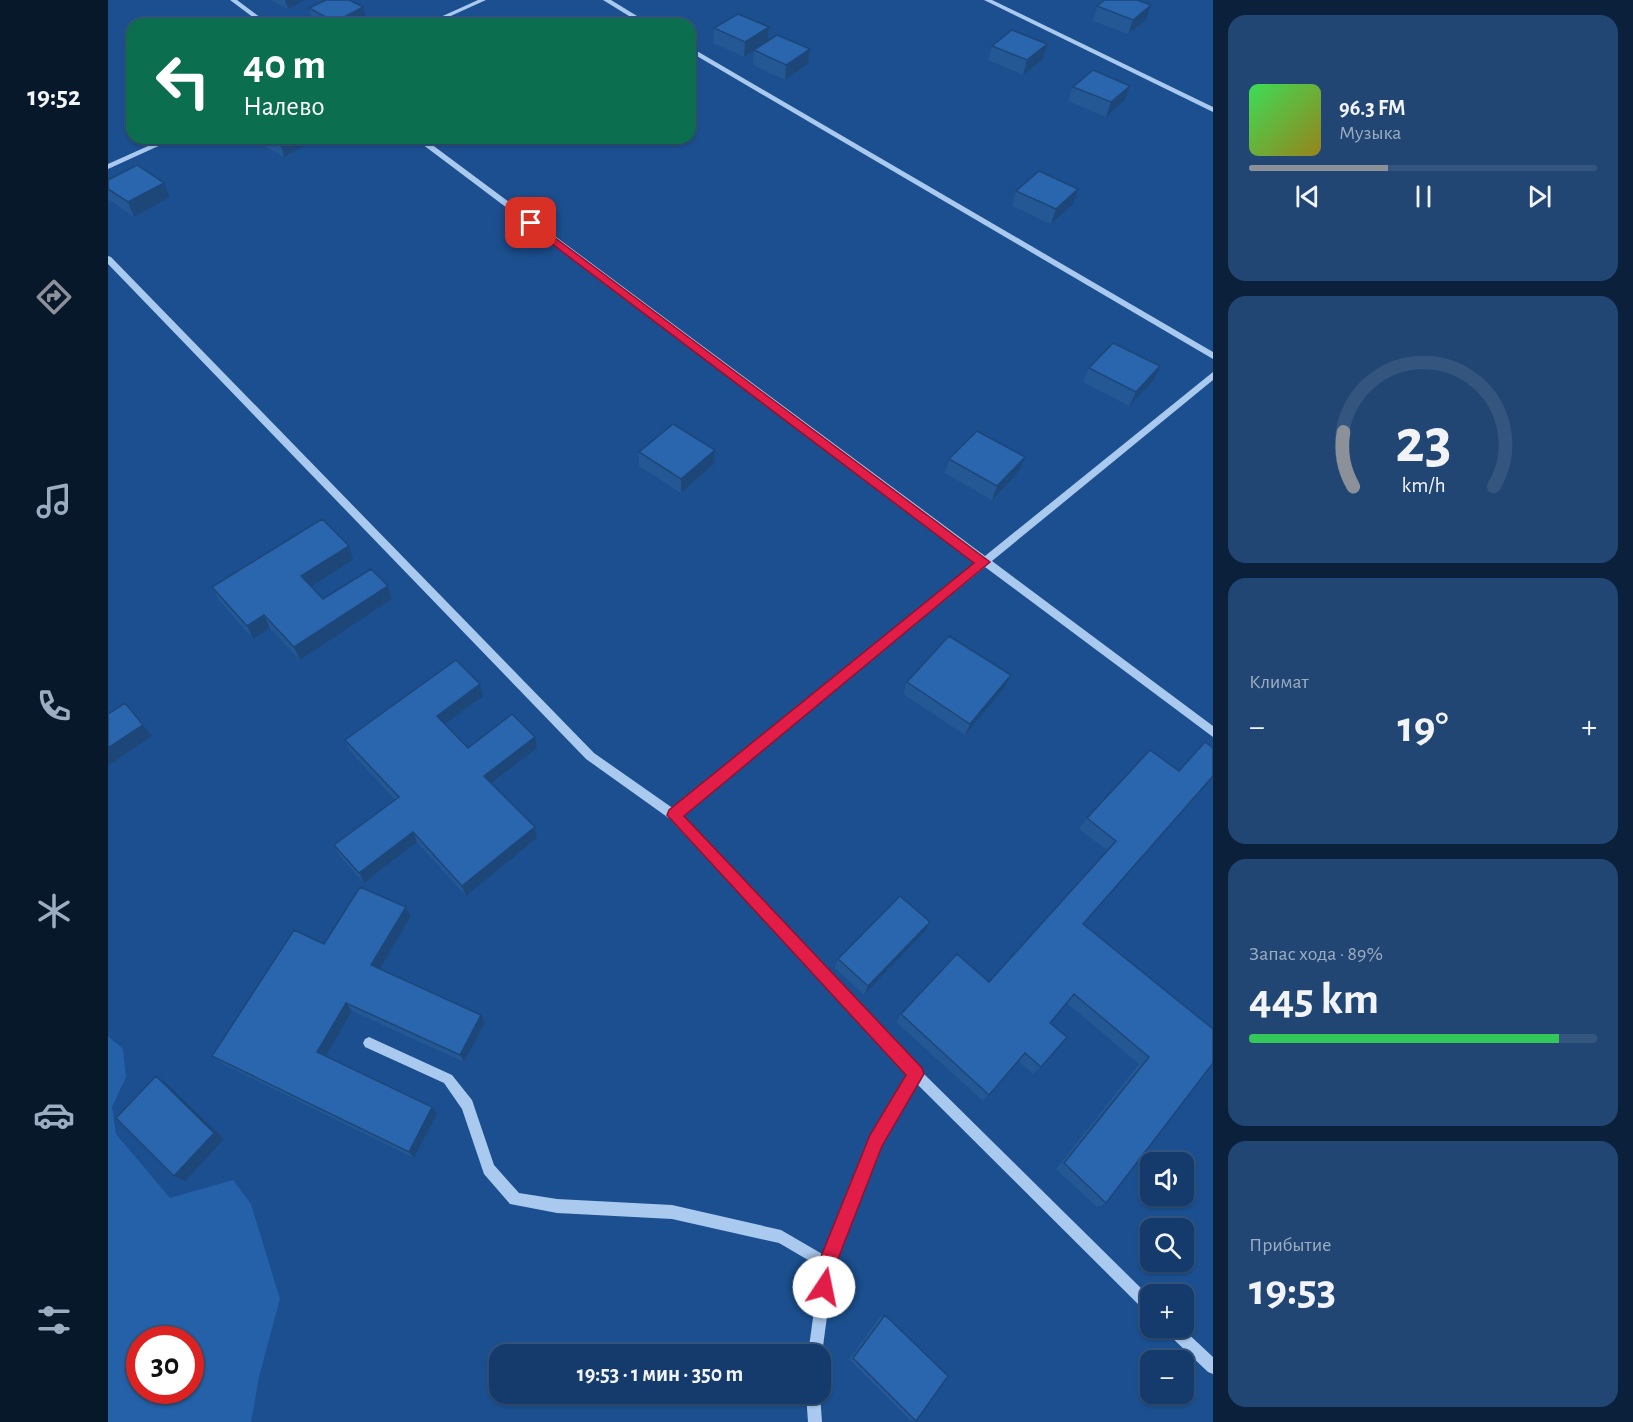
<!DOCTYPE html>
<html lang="ru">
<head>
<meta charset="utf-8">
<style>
	:root { --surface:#143b6b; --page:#214673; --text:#f1f3f6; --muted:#9dadc1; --line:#33557e; --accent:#8c9099 }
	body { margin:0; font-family:"Alegreya Sans",sans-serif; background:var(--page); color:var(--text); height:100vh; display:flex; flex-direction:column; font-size:22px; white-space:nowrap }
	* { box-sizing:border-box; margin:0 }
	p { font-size:20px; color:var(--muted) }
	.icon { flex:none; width:33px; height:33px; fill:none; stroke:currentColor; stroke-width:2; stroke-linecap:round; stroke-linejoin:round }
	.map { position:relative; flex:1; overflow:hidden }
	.drawer { display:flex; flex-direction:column; gap:15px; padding:15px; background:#0b203b; width:420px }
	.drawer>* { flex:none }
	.guide { position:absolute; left:18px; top:18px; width:570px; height:126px; border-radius:18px; box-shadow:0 2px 4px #0004,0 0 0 2px var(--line); background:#0b6e4f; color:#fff; overflow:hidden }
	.tools { position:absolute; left:1032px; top:1152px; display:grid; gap:12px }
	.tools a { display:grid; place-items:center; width:54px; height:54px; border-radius:12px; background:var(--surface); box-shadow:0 2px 4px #0004,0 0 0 2px var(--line); font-size:30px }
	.speed { position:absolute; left:18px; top:1326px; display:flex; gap:12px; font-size:30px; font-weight:700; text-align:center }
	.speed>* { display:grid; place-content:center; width:78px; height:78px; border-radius:50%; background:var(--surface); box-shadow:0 2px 4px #0004,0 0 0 2px var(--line); line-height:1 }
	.speed .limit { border:9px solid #d22; background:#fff; color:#111 }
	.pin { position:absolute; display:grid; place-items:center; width:51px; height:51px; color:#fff; margin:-26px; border-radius:12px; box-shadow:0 3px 9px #0006 }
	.me { position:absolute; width:66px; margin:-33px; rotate:11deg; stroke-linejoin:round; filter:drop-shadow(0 0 4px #0008) }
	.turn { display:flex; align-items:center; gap:21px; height:126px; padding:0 18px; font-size:27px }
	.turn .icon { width:78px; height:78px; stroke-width:2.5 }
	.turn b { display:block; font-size:42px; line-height:51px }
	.big { font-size:45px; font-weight:600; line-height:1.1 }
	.drawer .tile { flex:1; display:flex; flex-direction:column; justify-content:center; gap:9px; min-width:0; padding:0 21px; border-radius:18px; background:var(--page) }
	.drawer .dial { align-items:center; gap:0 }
	.dial svg { height:156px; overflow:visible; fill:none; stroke:var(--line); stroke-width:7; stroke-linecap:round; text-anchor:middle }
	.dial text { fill:var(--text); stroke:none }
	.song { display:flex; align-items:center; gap:18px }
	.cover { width:72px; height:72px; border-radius:9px; background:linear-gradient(135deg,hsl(130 70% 55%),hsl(50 70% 35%)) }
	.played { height:6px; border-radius:3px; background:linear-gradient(90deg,var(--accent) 40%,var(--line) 40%) }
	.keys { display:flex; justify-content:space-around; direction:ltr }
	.heat { display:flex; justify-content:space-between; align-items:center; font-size:33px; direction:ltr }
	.charge { height:9px; border-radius:4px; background:linear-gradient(90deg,#34c759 89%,var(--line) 0) }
	.trip { position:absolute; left:381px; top:1344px; width:342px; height:60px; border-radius:18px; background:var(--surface); box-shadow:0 2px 4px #0004,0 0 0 2px var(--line); font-weight:600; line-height:60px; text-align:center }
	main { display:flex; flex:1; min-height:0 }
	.menu { display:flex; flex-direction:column; width:108px; justify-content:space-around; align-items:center; background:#08182b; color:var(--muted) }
	.menu .icon { width:42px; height:42px }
	.menu .selected { color:var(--accent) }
	.menu b { font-size:27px; color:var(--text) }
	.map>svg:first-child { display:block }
	.green { fill:#2461a8; fill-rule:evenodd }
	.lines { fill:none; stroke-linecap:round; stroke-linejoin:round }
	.minor { fill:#a9c9ee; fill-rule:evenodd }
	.wall { fill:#245895 }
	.shaded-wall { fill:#1d4779 }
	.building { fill:#2a66ad; stroke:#1d4779; stroke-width:1.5 }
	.route { fill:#e11d48; stroke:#92132f; stroke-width:1.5 }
</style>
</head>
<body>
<main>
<nav class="menu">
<b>19:52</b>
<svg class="icon selected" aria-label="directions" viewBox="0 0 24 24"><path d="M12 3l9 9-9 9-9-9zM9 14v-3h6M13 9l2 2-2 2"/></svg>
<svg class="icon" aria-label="music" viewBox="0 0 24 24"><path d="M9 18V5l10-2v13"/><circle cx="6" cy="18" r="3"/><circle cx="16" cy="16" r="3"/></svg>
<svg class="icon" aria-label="phone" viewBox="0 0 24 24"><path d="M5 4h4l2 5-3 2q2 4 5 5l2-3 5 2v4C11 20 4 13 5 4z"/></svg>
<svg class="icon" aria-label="climate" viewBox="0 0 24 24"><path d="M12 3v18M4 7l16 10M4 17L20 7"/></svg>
<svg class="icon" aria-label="car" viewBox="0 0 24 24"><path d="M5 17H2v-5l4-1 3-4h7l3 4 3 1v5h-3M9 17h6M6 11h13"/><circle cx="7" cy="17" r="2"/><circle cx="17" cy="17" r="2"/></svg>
<svg class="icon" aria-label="filters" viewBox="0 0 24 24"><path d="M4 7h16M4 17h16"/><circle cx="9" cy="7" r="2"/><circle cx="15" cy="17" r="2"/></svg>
</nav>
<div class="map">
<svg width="1105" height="1422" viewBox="0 0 1105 1422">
	<rect width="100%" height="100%" fill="#1b4f8f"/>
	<path class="green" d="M0 1036 15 1049 18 1077 4 1107 8 1134 62 1198 125 1180 143 1204 172 1299 151 1377 143 1422H0ZM32 1340H82V1390H32Z"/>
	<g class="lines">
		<path class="minor" d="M122 0H129L161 24H154Z
			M370 0H378L325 24H317Z
			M495 0H503L542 24H534Z
			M876 0H884L1105 107V112Z
			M582 47 1105 352V359L582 52Z
			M58 138H68L0 169V164Z
			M306 138H315L877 556 1105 372V380L884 561 1105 726V737L877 567 574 815 812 1070 1042 1297V1313L1037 1311 809 1084 773 1145 726 1264 714 1354 712 1358V1354H700L712 1267 671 1243 564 1219 449 1213 402 1204 376 1174 354 1109 336 1083 257 1047 255 1043 257 1039 261 1037 344 1075 364 1100 386 1165 411 1193 449 1199 564 1205 673 1230 716 1255 763 1136 800 1075 562 819 478 759 0 264V256L3 257 486 753 566 809 870 562Z
			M1057 1328H1074L1105 1357V1374L1100 1372 1059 1333Z
			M698 1394H712L714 1422H700Z"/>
	</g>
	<path class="wall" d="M163 0H197L180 9Z
		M1043 5 1038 20 1020 34 985 21 989 6Z
		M201 8 259 22 255 24H207L205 23Z
		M661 27 660 41 700 64 677 80 645 65 646 51 636 57 605 43 606 28Z
		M884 46 935 59 915 75 880 60Z
		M1022 86 1017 100 998 117 960 101 965 87Z
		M148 138H207L208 140 176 157 148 141Z
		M0 180 56 183 62 197 26 217 0 199Z
		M908 191 965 204 943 224 904 206Z
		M981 368 1045 381 1021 406 975 382Z
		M531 452 606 464 573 493 531 466Z
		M917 457 911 471 884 500 837 473 841 459Z
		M245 560 203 587 215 599 280 586 284 599 192 660 162 628 145 639 111 600 104 587Z
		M903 675 897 687 857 735 795 694 799 682Z
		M375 696 337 724 360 748H429L384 784 427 827 429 838 358 896 309 842 256 883 232 856 226 845 287 800 242 751 237 740Z
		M1071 771 975 924 1105 1029 998 1203 989 1207 948 1169 1031 1064 959 1003 942 1023 933 1067 925 1074 910 1061 875 1101 788 1022 793 1014 881 982 999 850 971 829 979 818Z
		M298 907 303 916 272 969 377 1023 356 1062 244 1011 217 1056 329 1114 306 1158 113 1063 104 1056 216 944Z
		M822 922 817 931 756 995 727 968 730 959Z
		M777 1315 808 1421 802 1420 741 1359 772 1317Z"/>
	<path class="shaded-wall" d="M177 0H197L180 9Z
		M1043 5 1038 20 1020 34 1025 20Z
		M255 7 259 22 255 24H228L227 22Z
		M661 27 660 42 636 57 637 42Z
		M939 44 935 59 915 75 919 60Z
		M702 49 700 64 677 80 678 65Z
		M1022 86 1017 100 998 117 1003 102Z
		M180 138H207L208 140 176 157 172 143Z
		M56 183 62 197 26 217 20 202Z
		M970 189 965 204 943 224 948 209Z
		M1052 366 1045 381 1021 406 1028 392Z
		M607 450 606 464 573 493V479Z
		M917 457 911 471 884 500 889 486Z
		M241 546 245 560 198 590 193 576Z
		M280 586 284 599 192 660 186 647Z
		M156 615 162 628 145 639 139 626Z
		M903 675 897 687 857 735 862 724Z
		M372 684 375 696 332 728 329 716Z
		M35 725 44 736 0 766V748Z
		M427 737 429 748 379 787 376 776Z
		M427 827 429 838 358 896 354 886Z
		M305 832 309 842 256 883 251 873Z
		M298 907 303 916 269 974 263 965Z
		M822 922 817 931 756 995 760 986Z
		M238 1003 244 1011 216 1059 209 1052Z
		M373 1015 377 1023 356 1062 352 1055Z
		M48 1076 58 1083 116 1139 77 1181 66 1176Z
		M324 1107 329 1114 306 1158 301 1152Z"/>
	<path class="building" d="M218 0H241L255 7 227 22 201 8Z
		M997 0H1029L1043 5 1025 20 989 6Z
		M630 14 661 27 637 42 606 28Z
		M904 30 939 44 919 60 884 46Z
		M669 35 702 49 678 65 646 50Z
		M985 70 1022 86 1003 102 965 87Z
		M164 138H180L172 143Z
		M29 165 56 183 20 202 0 189V180Z
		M931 171 970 189 948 209 908 191Z
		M1005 343 1052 366 1028 392 981 368Z
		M565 424 607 450 573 479 531 452Z
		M869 431 917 457 889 486 841 459Z
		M214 519 241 546 193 576 215 599 263 569 280 586 186 647 156 615 139 626 104 587Z
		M841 636 903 675 862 724 799 682Z
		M348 660 372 684 329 716 360 748 404 714 427 737 376 776 427 827 354 886 305 832 251 873 226 845 291 797 237 740Z
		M17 703 35 725 0 748V714Z
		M1097 742 1105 748V776L975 924 1105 1029V1063L998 1203 956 1163 1041 1057 966 994 942 1023 959 1037 933 1067 917 1053 881 1095 793 1014 849 954 881 982 1008 841 979 818 1042 750 1071 771Z
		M252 887 298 907 263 965 373 1015 352 1055 238 1003 209 1052 324 1107 301 1152 104 1056 186 930 216 944Z
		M792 896 822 922 760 986 730 959Z
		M48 1076 106 1133 66 1176 8 1118Z
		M777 1315 840 1376 808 1421 745 1358Z"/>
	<path class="route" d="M423 220 882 562 576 816 814 1068 816 1074 774 1146 728 1264 722 1293 716 1296 710 1293 707 1287 710 1264 762 1135 798 1075 559 815 561 810 866 563 419 225V221Z"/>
</svg>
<div class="tools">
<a><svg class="icon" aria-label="sound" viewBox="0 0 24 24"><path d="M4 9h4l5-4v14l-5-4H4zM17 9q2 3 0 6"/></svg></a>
<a><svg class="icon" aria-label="search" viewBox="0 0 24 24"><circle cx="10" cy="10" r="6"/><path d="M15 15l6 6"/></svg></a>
<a>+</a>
<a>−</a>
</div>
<div class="speed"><div class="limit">30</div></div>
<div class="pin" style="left:423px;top:223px;background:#d93025"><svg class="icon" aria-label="arrive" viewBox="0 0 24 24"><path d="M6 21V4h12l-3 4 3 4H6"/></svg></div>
<svg class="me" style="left:716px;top:1287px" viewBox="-20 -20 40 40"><circle r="19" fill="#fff"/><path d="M0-13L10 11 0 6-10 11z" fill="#e11d48"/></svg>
<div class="trip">19:53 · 1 мин · 350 m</div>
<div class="guide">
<div class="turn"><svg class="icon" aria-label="left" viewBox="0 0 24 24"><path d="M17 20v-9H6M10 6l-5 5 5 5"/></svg><div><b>40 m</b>Налево</div></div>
</div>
</div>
<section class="drawer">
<div class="tile">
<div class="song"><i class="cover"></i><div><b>96.3 FM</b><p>Музыка</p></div></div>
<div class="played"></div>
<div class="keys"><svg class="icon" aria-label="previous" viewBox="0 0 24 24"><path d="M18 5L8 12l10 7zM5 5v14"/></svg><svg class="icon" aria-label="pause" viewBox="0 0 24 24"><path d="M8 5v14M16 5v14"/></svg><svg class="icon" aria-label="next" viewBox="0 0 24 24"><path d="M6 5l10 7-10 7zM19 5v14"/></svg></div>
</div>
<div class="tile dial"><svg viewBox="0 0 100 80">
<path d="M14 69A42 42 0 1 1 86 69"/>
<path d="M14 69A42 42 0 0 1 9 41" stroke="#8c9099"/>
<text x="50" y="56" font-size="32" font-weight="700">23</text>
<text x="50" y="72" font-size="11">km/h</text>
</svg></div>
<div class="tile"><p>Климат</p>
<div class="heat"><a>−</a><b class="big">19°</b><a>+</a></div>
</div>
<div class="tile"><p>Запас хода · 89%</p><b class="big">445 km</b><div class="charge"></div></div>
<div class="tile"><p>Прибытие</p><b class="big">19:53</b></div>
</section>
</main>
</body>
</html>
